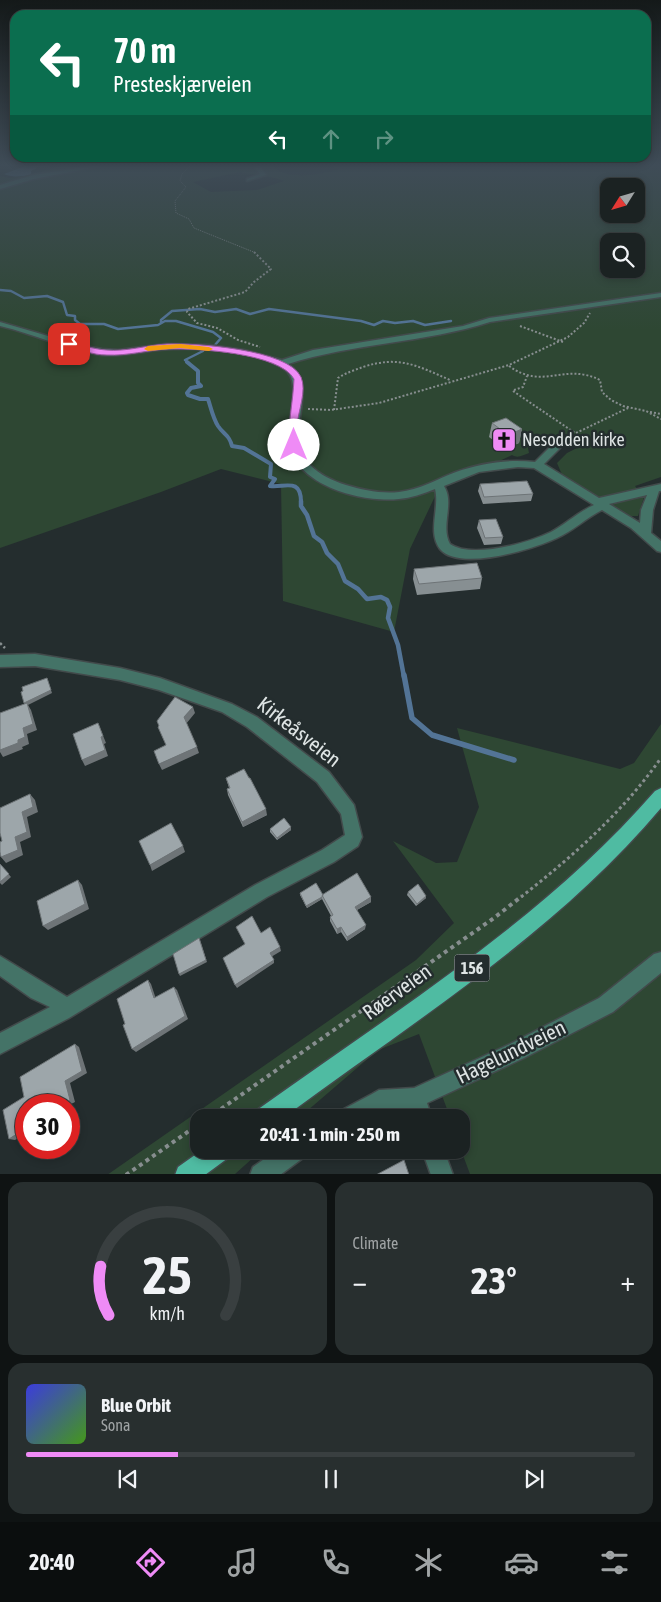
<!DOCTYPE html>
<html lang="en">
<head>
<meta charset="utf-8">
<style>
	:root { --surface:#1b2222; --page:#282f2f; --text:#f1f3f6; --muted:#a0a4a5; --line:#393f40; --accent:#ef8bf6 }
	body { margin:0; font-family:"Asap Condensed",sans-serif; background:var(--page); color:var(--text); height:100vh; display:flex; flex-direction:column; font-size:19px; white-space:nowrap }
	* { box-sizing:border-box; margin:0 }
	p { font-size:16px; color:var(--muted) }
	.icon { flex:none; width:28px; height:28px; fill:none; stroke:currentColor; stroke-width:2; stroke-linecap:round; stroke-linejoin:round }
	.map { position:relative; height:1174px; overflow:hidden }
	.sheet { display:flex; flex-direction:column; gap:8px; padding:8px; background:#0f1313; flex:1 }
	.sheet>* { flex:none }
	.guide { position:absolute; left:10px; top:10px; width:641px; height:152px; border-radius:15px; box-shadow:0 2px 8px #0003,0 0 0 1px var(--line); background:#0b6e4f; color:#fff; overflow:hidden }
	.needle { width:32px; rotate:233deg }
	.tools { position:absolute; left:600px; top:178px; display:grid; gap:10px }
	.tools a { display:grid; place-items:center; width:45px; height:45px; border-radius:10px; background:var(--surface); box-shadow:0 2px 8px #0003,0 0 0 1px var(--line); font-size:25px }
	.speed { position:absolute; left:15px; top:1094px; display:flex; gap:10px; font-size:25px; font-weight:700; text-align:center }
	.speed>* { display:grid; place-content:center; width:65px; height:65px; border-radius:50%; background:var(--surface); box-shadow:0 2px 8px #0003,0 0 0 1px var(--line); line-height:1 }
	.speed .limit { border:8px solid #d22; background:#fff; color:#111 }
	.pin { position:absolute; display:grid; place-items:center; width:42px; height:42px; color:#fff; margin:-21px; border-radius:10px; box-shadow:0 2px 8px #0006 }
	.me { position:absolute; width:55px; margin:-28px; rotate:0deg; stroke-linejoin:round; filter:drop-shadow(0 0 4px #0008) }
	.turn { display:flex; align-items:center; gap:18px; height:105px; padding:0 20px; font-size:22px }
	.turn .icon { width:65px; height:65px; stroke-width:2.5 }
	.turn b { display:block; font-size:35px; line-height:42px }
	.lanes { display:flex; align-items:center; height:48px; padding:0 20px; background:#0003; justify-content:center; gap:25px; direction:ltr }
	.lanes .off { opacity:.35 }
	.big { font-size:38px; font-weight:700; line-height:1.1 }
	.sheet .widget { flex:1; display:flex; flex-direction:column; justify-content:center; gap:8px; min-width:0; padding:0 18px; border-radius:15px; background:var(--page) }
	.sheet .dial { align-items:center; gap:0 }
	.dial svg { height:130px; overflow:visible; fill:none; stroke:var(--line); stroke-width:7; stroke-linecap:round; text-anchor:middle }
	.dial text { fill:var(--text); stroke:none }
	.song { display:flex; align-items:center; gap:15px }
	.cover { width:60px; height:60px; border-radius:8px; background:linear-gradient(135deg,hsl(240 70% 55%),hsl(100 70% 35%)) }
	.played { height:5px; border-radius:2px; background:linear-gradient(90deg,var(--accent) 25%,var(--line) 25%) }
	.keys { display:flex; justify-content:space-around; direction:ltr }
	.heat { display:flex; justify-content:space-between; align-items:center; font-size:28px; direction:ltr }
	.sheet .tiles { flex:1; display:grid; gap:8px; grid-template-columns:1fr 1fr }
	.widget:last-child { grid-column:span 2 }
	.trip { position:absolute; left:190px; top:1109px; width:280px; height:50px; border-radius:15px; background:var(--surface); box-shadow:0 2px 8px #0003,0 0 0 1px var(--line); font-weight:700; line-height:50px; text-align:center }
	.tabs { display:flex; height:80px; justify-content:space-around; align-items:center; background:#0b0e0e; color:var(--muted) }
	.tabs .icon { width:35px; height:35px }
	.tabs .active { color:var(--accent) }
	.tabs b { font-size:22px; color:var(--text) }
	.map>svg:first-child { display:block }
	.green { fill:#2e4733; fill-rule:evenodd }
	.water { fill:#537496 }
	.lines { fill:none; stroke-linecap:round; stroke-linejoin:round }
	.stream-far3 { stroke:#537496; stroke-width:2.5 }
	.stream-far2 { stroke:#537496; stroke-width:4 }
	.stream-far1 { stroke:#537496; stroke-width:4.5 }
	.stream { stroke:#537496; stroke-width:5.5 }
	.minor-casing { stroke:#424a4b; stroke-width:3 }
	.major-casing { stroke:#424a4b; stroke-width:3 }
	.path-far4 { stroke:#878e8f; stroke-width:1; stroke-dasharray:1 1; stroke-linecap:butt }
	.path-far3 { stroke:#878e8f; stroke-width:2; stroke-dasharray:2 2; stroke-linecap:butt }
	.path-far2 { stroke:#878e8f; stroke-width:2.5; stroke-dasharray:2.5 2.5; stroke-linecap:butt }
	.path-far1 { stroke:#878e8f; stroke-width:3; stroke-dasharray:3 3; stroke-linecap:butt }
	.path { stroke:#878e8f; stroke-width:4; stroke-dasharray:4 4; stroke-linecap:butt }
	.minor { fill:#447367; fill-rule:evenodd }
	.major { fill:#4fbba2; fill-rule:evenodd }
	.wall { fill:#878f92 }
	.shaded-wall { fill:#6e7477 }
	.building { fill:#9da6aa; stroke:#6e7477 }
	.route { fill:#ef8bf6; stroke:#9b5aa0 }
	.slow { fill:#f59e0b }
	.labels { text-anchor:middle; stroke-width:5; stroke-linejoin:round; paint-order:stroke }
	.shield { fill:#242d2e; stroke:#a6adad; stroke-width:1 }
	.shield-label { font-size:16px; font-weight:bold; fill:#dee4e4 }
	.poi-label { font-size:18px; fill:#dee4e4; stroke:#242d2e; text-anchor:start }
	.near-street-label { font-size:21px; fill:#dee4e4; stroke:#242d2e }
</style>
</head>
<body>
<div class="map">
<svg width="661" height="1175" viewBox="0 0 661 1175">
	<rect width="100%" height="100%" fill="#242d2e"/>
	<path class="green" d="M61 166H71L75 170 94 166H276L273 167C285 180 323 175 339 169L330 166H661V477L635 486 644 497 638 516H631L582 490 563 477 557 463 567 453 581 446 564 433 528 448 529 453C523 455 518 459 512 455L438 490 410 549 394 632 283 601 281 484 221 469 161 492 0 548V176L9 178 25 176ZM240 172C255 176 270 175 284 181L257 190 211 192 193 182ZM609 186H636V214H609ZM609 241H636V269H609Z
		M661 724V1174H470L461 1150V1118L450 1117 419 1034 378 1050 300 1117 199 1118V1150H262L235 1174 107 1175 416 960 454 923 393 841 436 863 457 862 479 807 457 728 620 769 634 763Z"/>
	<path class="water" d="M25 166H56L36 167 35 168H37L31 171V175C21 176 13 178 4 174Z"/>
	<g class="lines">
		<path class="stream-far3" d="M0 290 11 291 24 298 47 296 63 302 67 315 75 316V320L80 324H104L118 329 158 325 165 321H176L213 332 221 338 215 345
			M161 323V320L172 311 200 309 215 312 236 309 250 314 269 309 361 321 374 325 383 321 395 323 413 321 425 325 451 321
			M189 363 185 360 203 351"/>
		<path class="stream-far2" d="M187 362 198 371V383L201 386 191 388 187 393 188 395 200 399H208C211 408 213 418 218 426 224 435 229 434 232 446L244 448 271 464 270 477 275 479 270 486C284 488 301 477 301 502"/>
		<path class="stream-far1" d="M301 501V506L307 515 314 536 322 542 327 553 338 564 345 581 358 589 367 599 381 597 387 600 390 607 388 618 398 645 404 677"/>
		<path class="stream" d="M404 675 412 718 432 735 514 760"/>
		<defs>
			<path id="minor" d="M91 166H101L34 179 0 189V185L33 175Z
				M257 166H261V168L266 175 247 181V179L260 174 255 168Z
				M661 293V297L490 322C425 343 354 343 288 364 323 386 280 435 310 465 320 475 333 481 346 485 363 490 381 494 399 492 419 490 437 479 456 472 481 463 508 459 535 462L558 439 562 438 567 441 544 464 599 498 661 484V491H659L653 510 651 533 661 541V552L657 551 631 528 602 510C586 518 573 531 557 538 534 549 459 572 440 549 427 532 440 508 435 489 423 494 411 498 399 499 362 503 297 486 289 444 285 421 304 382 284 369 254 349 194 347 158 350 140 352 121 357 102 355 67 350 34 334 0 326V322L79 345 102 349 118 350 166 344 209 345 244 350 282 360 313 350 463 326 489 318ZM518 467 534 468 594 505C578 512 566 524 551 532 528 543 472 559 450 544 440 526 455 503 444 486L479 472ZM647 495 641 510 640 523 609 504Z
				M35 654 120 668 160 678 232 704 257 717 329 772 354 805 362 837 358 846 334 862 267 897 69 1018 0 1054V1033L50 1007 31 998 0 976V956L67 997 255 885 322 850 345 835 341 814 317 782 247 727 222 712 159 690 120 680 35 666 0 667V655Z
				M661 952V973L613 1012 524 1058 427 1103 432 1118H411L408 1109 382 1111 371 1118H340L342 1110 372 1094 379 1090 414 1088 510 1044 599 998 654 954Z
				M277 1150H306L303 1158 280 1175H250L253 1167Z
				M422 1150H444L453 1175H431Z"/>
			<path id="major" d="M661 788V808C557 932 413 1022 283 1118H255L257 1110C395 1011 543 920 655 791Z
				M202 1150H231L228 1158 205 1175H175L178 1167Z"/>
		</defs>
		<use href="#minor" class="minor-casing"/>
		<use href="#major" class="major-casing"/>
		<path class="path-far4" d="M190 166 182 174 180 181 186 187 175 201 176 213 189 219 194 228 256 253"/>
		<path class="path-far3" d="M254 252 271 269 254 282 245 292 188 309 187 312 197 323 217 328 238 340 260 347
			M520 326 563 342
			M509 366C544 391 563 362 600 380L602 392 611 400 623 406 646 411 661 419
			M514 390 523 387 527 376
			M513 391 575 433
			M308 409 331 410 379 403 509 365 568 337 584 323 590 313
			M334 410 338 378C345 373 355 370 363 367 399 355 418 366 450 380
			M650 412 661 414
			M576 433 628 408"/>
		<path class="path-far2" d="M0 643 5 648"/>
		<path class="path-far1" d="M521 897C573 856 622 813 661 758"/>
		<path class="path" d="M208 1118 494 918 522 896
			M126 1175 199 1124"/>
		<use href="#minor" class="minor"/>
		<use href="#major" class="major"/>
	</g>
	<path class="wall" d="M492 423 522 429 519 443 505 449 489 437Z
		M480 484 533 494 531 501 483 504 478 491Z
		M479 520 503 537 501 544 484 545 477 528Z
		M414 569 482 578 480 589 417 595 413 579Z
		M226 778 267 815 243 827 228 795 227 789 229 788Z
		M270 829 291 830 277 840 270 832Z
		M408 892 426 896V898L416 906 407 895Z
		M300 893 323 895 371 902 357 910 365 929 347 941 341 932 337 934 330 921V917L331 916 322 899 307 908 300 895Z"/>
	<path class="shaded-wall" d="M522 429 519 443 505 449 508 435Z
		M47 678 52 693 28 705 31 710 37 730 27 734 29 744 22 747 23 749 3 757 0 752V750L18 740 23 728 26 706 24 703Z
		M193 707 195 713 186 724 184 717Z
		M98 723 106 743 104 744 108 756 85 766 82 760 101 737Z
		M197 747 199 753 162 770 159 764Z
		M30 794 35 800 38 812 27 817 31 837 20 842 23 855 6 863 1 857 15 837 22 812Z
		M266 809 267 815 243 827 242 822Z
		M291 827V830L277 840V838Z
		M183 846 185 852 152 871 150 865Z
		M0 864 11 877 2 885 0 883Z
		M78 880 82 885 89 909 48 930 43 926Z
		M426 896V898L416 906 417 904Z
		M322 897V899L307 908 306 906Z
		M371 897V902L355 911V907Z
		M366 925 365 929 347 941V937Z
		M341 927V932L337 934V929Z
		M200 940 207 962 180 976 179 974Z
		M280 947 281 951 271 957 270 953Z
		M274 960V963L237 988 235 985Z
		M148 980 151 984 157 1002 154 998Z
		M174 987 177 990 188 1019 136 1052 132 1049Z
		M75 1044 79 1047 87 1073 70 1083 75 1102 69 1105H62L65 1081Z
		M26 1128V1133L15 1140 9 1139Z"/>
	<path class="building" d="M506 418 522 429 508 435 492 423Z
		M527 481 533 494 484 497 480 484Z
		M496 519 503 537 485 538 479 520Z
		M477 563 482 578 419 584 414 569Z
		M47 678 51 690 24 703 21 692 23 691 22 687Z
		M175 697 193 707 184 717 197 747 159 764 154 751 166 745 158 727 159 726 157 721Z
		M27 703 33 724 23 728 25 737 18 740V743L0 750V713Z
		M98 723 103 736 101 737 105 750 82 760 73 734Z
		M244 769 249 778H250L266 809 242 822 227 789 230 788 226 778Z
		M30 794 33 807 22 812 27 832 15 837 18 850 1 857 0 852V842L2 841 0 833V808Z
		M284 818 291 827 277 838 270 829Z
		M171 823 183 846 150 865 139 841Z
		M0 864 9 874 0 882Z
		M357 873 371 897 355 907 366 925 347 937 341 927 337 929 330 917 333 915 322 895Z
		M78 880 85 904 43 926 37 901Z
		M316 883 323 895 322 897 306 906 300 893Z
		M418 884 426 896 417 904 408 892Z
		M252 916 261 933 270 927 280 947 270 953 274 960 235 985 223 958 245 944 236 927Z
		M199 938 206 960 179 974 173 954Z
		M148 980 154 998 174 987 185 1016 132 1049 123 1025 125 1024 117 999Z
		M75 1044 82 1071 65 1081 70 1100 62 1105H26V1128L9 1139 3 1110 24 1097 20 1077Z
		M404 1160 409 1175H376Z"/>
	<linearGradient id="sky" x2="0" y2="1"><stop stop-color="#141919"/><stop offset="0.5" stop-color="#3f4c57"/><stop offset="1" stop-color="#3f4c57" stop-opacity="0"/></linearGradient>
	<rect width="661" height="330" fill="url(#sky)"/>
	<path class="route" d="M69 341C82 345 93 349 106 350 126 352 147 345 167 344 195 343 288 349 301 377 307 391 298 411 297 426 297 432 298 439 298 445L294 448 289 445C288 423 293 402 294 379 280 353 196 348 168 349 148 350 127 356 107 355 93 355 80 350 66 345V342Z"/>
	<path class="slow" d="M180 344 209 347 213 349 209 351 180 348 148 351 144 349 148 346Z"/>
	<defs>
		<symbol id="church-square" viewBox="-11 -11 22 22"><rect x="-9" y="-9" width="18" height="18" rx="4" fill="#ef8bf6" stroke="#242d2e"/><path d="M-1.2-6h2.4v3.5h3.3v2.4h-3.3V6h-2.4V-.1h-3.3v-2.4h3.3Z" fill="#111"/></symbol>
	</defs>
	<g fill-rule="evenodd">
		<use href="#church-square" x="490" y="426" width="28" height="28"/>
	</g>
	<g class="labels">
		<rect class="shield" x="454.5" y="954.5" width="35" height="27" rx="4"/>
		<g class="shield-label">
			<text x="472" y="974">156</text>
		</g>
		<g class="poi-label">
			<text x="522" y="446">Nesodden kirke</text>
		</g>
		<g class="near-street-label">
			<text transform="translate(299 732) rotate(38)" y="7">Kirkeåsveien</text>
			<text transform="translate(397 992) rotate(-36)" y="7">Røerveien</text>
			<text transform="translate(511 1052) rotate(-26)" y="7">Hagelundveien</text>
		</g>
	</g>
</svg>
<div class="tools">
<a><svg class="needle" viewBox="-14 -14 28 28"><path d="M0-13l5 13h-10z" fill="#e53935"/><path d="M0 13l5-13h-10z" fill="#a0a4a5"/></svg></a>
<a><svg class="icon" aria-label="search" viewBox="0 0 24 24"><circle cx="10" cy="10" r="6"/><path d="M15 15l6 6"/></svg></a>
</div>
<div class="speed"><div class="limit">30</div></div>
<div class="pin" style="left:69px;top:344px;background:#d93025"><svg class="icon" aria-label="arrive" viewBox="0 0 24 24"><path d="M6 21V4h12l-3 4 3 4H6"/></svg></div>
<svg class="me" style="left:294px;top:445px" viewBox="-20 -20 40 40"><circle r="19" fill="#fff"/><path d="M0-13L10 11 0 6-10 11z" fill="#ef8bf6"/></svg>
<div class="trip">20:41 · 1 min · 250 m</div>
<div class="guide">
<div class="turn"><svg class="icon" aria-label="left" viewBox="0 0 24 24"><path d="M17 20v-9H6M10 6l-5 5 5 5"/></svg><div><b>70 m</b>Presteskjærveien</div></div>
<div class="lanes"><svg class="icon" aria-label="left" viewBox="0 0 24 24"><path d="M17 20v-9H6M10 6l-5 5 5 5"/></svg><svg class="icon off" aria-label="ahead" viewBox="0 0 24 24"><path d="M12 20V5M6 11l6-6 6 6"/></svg><svg class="icon off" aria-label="right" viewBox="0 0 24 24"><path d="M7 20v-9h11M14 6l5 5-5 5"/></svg></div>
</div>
</div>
<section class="sheet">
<div class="tiles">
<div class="widget dial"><svg viewBox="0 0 100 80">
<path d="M14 69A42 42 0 1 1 86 69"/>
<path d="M14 69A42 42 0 0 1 9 39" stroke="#ef8bf6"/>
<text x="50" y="56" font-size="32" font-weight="700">25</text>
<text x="50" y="72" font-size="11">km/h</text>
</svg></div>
<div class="widget"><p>Climate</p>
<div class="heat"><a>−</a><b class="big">23°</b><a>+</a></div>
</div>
<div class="widget">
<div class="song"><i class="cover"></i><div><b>Blue Orbit</b><p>Sona</p></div></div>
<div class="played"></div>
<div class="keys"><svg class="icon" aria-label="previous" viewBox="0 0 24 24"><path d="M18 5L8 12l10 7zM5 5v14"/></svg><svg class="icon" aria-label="pause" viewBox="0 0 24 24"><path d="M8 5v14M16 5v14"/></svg><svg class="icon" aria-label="next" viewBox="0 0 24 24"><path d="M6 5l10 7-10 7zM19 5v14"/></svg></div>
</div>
</div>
</section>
<nav class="tabs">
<b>20:40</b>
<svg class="icon active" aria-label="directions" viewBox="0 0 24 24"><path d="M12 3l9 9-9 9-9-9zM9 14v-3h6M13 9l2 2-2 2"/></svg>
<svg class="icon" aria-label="music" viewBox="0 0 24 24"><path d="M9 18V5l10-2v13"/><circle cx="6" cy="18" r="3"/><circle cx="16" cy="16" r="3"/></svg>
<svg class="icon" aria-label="phone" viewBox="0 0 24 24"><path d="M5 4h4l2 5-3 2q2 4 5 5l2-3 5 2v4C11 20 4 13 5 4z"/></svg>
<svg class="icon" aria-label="climate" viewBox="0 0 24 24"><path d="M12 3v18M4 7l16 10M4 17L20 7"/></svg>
<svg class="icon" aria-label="car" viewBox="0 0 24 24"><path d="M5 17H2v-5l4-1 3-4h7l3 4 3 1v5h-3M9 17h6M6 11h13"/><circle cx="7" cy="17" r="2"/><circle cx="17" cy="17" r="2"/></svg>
<svg class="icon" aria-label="filters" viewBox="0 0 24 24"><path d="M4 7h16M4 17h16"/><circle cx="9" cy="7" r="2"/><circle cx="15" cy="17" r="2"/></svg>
</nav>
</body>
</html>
